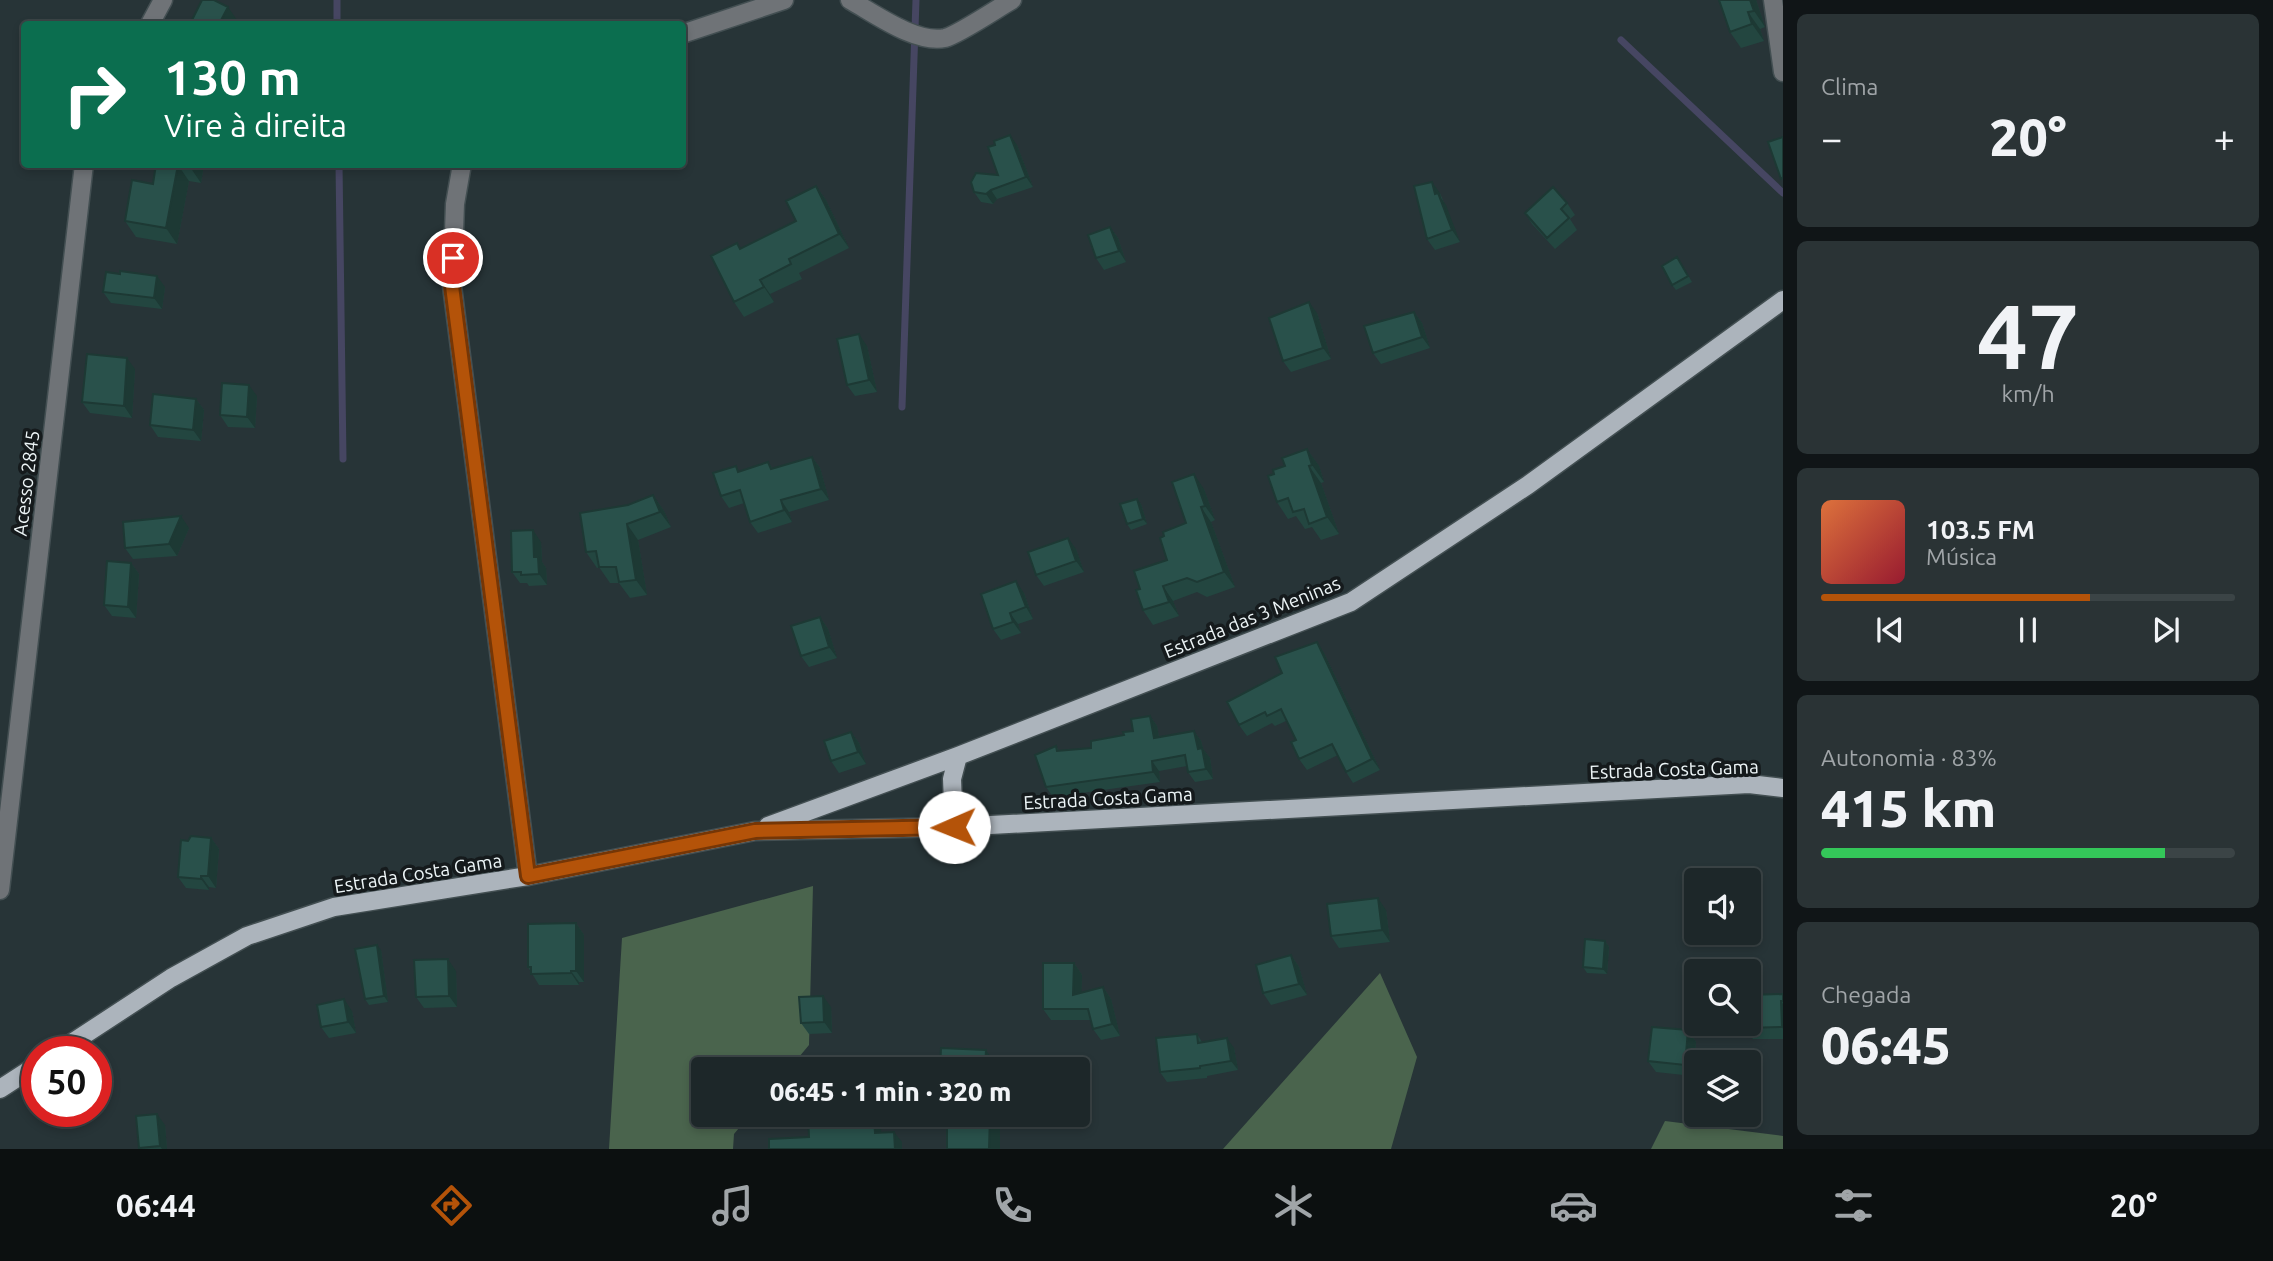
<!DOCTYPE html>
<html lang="pt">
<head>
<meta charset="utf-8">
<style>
	:root { --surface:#1d2729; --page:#2a3335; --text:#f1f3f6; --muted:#a0a5a8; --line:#3b4446; --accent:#b45309 }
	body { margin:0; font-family:Ubuntu,sans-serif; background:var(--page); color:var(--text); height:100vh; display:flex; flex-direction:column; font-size:26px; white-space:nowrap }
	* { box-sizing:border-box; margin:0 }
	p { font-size:23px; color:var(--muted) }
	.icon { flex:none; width:38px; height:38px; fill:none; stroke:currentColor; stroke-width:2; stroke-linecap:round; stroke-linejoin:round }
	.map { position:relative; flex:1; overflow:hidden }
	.drawer { display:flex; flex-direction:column; gap:14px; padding:14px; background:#101517; width:490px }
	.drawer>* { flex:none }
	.guide { position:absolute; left:21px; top:21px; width:665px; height:147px; border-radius:7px; box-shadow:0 4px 10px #0003,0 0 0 2px var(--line); background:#0b6e4f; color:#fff; overflow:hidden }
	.tools { position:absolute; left:1684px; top:868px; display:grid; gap:14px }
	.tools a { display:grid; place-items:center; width:77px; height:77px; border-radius:7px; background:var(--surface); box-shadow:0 4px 10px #0003,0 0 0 2px var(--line); font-size:35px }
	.speed { position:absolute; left:21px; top:1036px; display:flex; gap:14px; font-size:35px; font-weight:700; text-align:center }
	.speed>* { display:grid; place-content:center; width:91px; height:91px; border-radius:50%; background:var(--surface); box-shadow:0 4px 10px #0003,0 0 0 2px var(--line); line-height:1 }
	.speed .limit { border:10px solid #d22; background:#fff; color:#111 }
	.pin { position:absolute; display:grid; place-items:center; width:60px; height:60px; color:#fff; margin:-30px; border:4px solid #fff; border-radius:50%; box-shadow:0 2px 7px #0007 }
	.me { position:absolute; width:77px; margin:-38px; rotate:269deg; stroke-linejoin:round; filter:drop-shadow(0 0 5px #0008) }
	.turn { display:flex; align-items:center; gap:24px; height:147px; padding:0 28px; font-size:32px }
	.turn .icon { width:91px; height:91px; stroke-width:2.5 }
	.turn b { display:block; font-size:49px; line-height:60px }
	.big { font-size:52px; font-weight:800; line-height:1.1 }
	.drawer .widget { flex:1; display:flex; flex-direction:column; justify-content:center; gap:10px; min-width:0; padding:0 24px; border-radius:10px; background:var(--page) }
	.drawer .dial { align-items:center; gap:0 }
	.dial b { font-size:91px; line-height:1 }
	.song { display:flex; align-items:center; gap:21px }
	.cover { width:84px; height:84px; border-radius:10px; background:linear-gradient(135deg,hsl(20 70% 55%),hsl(350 70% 35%)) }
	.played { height:7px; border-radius:4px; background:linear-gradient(90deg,var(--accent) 65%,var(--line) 65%) }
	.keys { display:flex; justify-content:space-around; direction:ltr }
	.heat { display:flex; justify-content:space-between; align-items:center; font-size:38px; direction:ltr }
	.charge { height:10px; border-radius:5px; background:linear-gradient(90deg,#34c759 83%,var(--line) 0) }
	.trip { position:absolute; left:691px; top:1057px; width:399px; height:70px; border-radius:7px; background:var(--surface); box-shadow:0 4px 10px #0003,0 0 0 2px var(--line); font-weight:800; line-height:70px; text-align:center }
	.dock { display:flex; height:112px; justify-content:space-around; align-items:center; background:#0c1010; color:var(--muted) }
	.dock .icon { width:49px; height:49px }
	.dock .selected { color:var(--accent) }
	.dock b { font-size:32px; color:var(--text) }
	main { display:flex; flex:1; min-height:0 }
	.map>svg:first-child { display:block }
	.forest { fill:#4a644d }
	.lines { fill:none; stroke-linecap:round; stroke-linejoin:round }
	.stream { stroke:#464662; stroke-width:7 }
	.minor-casing { stroke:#434f52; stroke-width:21 }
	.major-casing { stroke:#434f52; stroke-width:21 }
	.minor { stroke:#6f7377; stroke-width:18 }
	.major { stroke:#acb4bc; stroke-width:18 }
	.wall { fill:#234640 }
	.shaded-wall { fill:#1d3934 }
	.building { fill:#29514b; stroke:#1d3934; stroke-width:2 }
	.route-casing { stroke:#753606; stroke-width:18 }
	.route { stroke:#b45309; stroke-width:12 }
	.labels { text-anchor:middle; stroke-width:7; stroke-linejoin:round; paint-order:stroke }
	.street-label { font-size:19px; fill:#edf5f7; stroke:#151a1c }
</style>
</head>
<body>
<main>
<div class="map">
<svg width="1783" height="1149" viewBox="0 0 1783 1149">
	<rect width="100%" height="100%" fill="#273437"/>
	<path class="forest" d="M813 886 809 1045 789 1069H704V1115H750L734 1134 733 1149H609L622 938Z
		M1380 973 1417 1057 1391 1149H1223Z
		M1665 1121 1783 1136V1149H1651Z"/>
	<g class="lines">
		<path class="stream" d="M337 0V24
			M1621 40 1783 193
			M339 164 343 459
			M902 407 916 0"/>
		<defs>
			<path id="minor" d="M850 0C875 14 916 44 945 38 958 35 998 8 1012 0
				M1773 0 1783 72
				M150 24 163 0
				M682 34 784 0
				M462 164 455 204 452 286 528 876
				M0 890 84 164"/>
			<path id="major" d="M768 826 958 756 1351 602 1528 485 1783 300
				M954 827 952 779 958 756
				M58 1052 171 978 247 936 334 907 528 876 755 831 954 827 1749 784 1783 788
				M0 1089 37 1065"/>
		</defs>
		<use href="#minor" class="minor-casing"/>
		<use href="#major" class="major-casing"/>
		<use href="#minor" class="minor"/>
		<use href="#major" class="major"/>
	</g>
	<path class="wall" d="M1756 0 1765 27 1760 29 1764 41 1741 48 1730 32Z
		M1017 145 1033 187 997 199 993 204 981 202 974 192 998 175Z
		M156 164H204L201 183 189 181 177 244 136 237 125 221 153 184Z
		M816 186 826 200 849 248 799 273 802 279 770 294 774 302 744 317 734 302 741 249 796 221Z
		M1440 193 1460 242 1435 250 1427 239Z
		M1567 203 1575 215 1570 219 1577 230 1555 249 1532 224 1525 213Z
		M1110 227 1118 238 1126 262 1104 270 1096 258Z
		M1681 263 1692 282 1676 290 1672 285Z
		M165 287 162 309 111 303 103 292Z
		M1414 312 1422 323 1430 348 1381 364 1373 353Z
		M1317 313 1331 359 1291 372 1283 361Z
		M867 346 877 392 855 396 847 385Z
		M135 369 132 418 90 413 82 402Z
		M257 396 255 428 228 427 220 415Z
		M196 399 204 410 201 441 158 437 150 425Z
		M1307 449 1319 466 1324 482 1321 483 1339 534 1321 540 1312 527 1305 529 1296 516 1288 519 1277 502 1274 474Z
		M812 457 820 468 829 500 789 512 792 522 758 533 750 522 744 503 729 508 721 496 740 472 768 462 773 469Z
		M1204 489 1215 520 1211 522 1235 587 1207 597 1197 592 1173 601 1179 616 1153 625 1143 610 1140 589 1167 560 1164 536 1186 523Z
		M653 495 664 511 671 527 638 540 647 595 630 598 619 583H610L599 567 597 568 586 552 628 505Z
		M1137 499 1141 504 1147 524 1131 530 1127 524Z
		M189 528 177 556 133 559 125 548Z
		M541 542 542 562 546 568 547 585 529 586 527 583H520L512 572Z
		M1076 549 1084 572 1044 586 1036 575Z
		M131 563 139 574 136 618 112 616 104 605Z
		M1024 593 1033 619 1018 624 1021 633 1001 640 993 629Z
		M820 617 828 629 837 658 809 667 801 656Z
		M1317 642 1324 653 1380 770 1353 783 1346 772 1338 755 1307 770 1299 759 1296 740 1286 721 1275 726 1272 723 1247 736 1239 725 1282 673Z
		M1150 716 1157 726 1159 737 1194 731 1201 741 1203 749 1210 758 1213 779 1195 782 1188 772 1187 766 1159 771 1160 782 1053 797 1046 787 1056 746 1059 751 1091 748 1133 731Z
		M851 732 859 743 866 764 839 773 831 761Z
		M211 838 219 849 216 888 209 887V890L186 888 178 877 188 841Z
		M1386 910 1390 942 1339 948 1331 936Z
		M576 923 584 935V982H579V985H539L528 967Z
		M1605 941 1609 947 1607 974 1587 973 1583 967Z
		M381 950 388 1002 369 1005 365 999Z
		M1291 955 1299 967 1307 995 1271 1005 1263 993Z
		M1074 963 1082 975 1081 993 1103 987 1111 999 1120 1036 1101 1040 1093 1029 1091 1020H1051L1043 1009Z
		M456 971 457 1007 424 1008 416 997Z
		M1783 994V1039H1753L1745 1028V1025L1711 1034 1703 1024H1748Z
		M831 1007 832 1033 809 1034 801 1023Z
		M352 1011 356 1033 329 1038 321 1027Z
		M1688 1030 1696 1042 1693 1076 1656 1072 1648 1061Z
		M1197 1034 1202 1042 1234 1048 1238 1070 1207 1076V1078L1167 1082 1160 1072Z
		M165 1125 167 1149H140L139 1148Z"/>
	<path class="shaded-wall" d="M1750 0H1756L1765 27 1754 11Z
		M228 7 239 23 238 24H219Z
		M1748 12 1760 29 1764 41 1752 24Z
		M1010 135 1017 145 1033 187 1026 177Z
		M190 164H204L201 183 190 167Z
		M178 165 189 181 177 244 166 228Z
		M1432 182 1440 193 1441 198 1446 205 1460 242 1452 230 1435 194Z
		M816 186 826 200 849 248 839 234Z
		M991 190 997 199 993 204 986 194Z
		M1110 227 1118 238 1126 262 1119 251Z
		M157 276 165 287 162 309 154 298Z
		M760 280 770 294 774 302 764 287Z
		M1309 302 1317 313 1331 359 1323 348Z
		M1414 312 1422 323 1430 348 1422 337Z
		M859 334 867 346 877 392 869 380Z
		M127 358 135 369 132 418 124 406Z
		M249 385 257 396 255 428 247 417Z
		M196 399 204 410 201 441 193 430Z
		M1307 449 1319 466 1324 482 1312 465Z
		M812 457 820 468 829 500 821 489Z
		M1309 466 1321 483 1339 534 1327 517Z
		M1194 474 1204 489 1215 520 1205 506Z
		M653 495 664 511 671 527 660 512Z
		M1137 499 1141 504 1147 524 1143 519Z
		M781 500 789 512 792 522 784 510Z
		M1201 507 1211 522 1235 587 1224 572Z
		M181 516 189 528 177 556 169 544Z
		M627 524 638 540 647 595 636 580Z
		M533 530 541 542 542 562 546 568 547 585 539 574 534 557Z
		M1068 538 1076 549 1084 572 1076 561Z
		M131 563 139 574 136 618 128 607Z
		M1016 581 1024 593 1033 619 1026 607Z
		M1163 586 1173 601 1179 616 1169 602Z
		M1010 613 1018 624 1021 633 1013 622Z
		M820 617 828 629 837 658 829 647Z
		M1317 642 1324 653 1380 770 1372 759Z
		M1150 716 1157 726 1161 749 1154 738Z
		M1194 731 1201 741 1203 749 1210 758 1213 779 1206 769 1198 749Z
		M851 732 859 743 866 764 858 752Z
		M1152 761 1159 771 1160 782 1153 772Z
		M211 838 219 849 216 888 208 876Z
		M201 876 209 887V890L201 879Z
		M1378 898 1386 910 1390 942 1382 930Z
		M576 923 584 935V982L576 971Z
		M1605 941 1609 947 1607 974 1603 969Z
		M377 945 381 950 388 1002 384 996Z
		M1291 955 1299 967 1307 995 1299 984Z
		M448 959 456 971 457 1007 449 996Z
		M1074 963 1082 975 1081 1006 1073 995Z
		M571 971 579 982V985L571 973Z
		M1103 987 1111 999 1120 1036 1112 1024Z
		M823 996 831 1007 832 1033 824 1022Z
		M344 999 352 1011 356 1033 348 1022Z
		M1781 1001 1783 1004V1029L1782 1027Z
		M1688 1030 1696 1042 1693 1076 1685 1065Z
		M1227 1038 1234 1048 1238 1070 1231 1061Z
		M986 1050 996 1065 995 1069H985Z
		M157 1114 165 1125 167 1149H162L160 1146Z
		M874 1115H880L882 1144 875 1133Z
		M990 1115H1000V1149H989Z
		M894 1132 902 1142V1149H895Z"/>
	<path class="building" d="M202 0H214L228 7 219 24H190Z
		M1719 0H1750L1754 11 1748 12 1752 24 1730 32Z
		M1010 135 1026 177 991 190 986 194 974 192 971 182 976 173 998 175 988 147 995 145 994 141Z
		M1783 137V178L1781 179 1768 142Z
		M156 164H190V167L178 165 166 228 125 221 132 180 153 184Z
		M1432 182 1435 194 1438 193 1452 230 1427 239 1414 186Z
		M816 186 839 234 789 259 791 264 760 280 764 287 734 302 711 256 737 243 740 249 796 221 786 201Z
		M1553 187 1567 203 1561 209 1569 218 1547 238 1525 213Z
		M1110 227 1119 251 1096 258 1088 235Z
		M1677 257 1688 276 1672 285 1662 266Z
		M120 271 157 276 154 298 103 292 106 272 120 274Z
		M1309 302 1323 348 1283 361 1269 318Z
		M1414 312 1422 337 1373 353 1364 326Z
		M859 334 869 380 847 385 837 339Z
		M87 354 127 358 124 406 82 402Z
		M222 383 249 385 247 417 220 415Z
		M153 394 196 399 193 430 150 425Z
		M1307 449 1312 465 1309 466 1327 517 1309 524 1304 509 1293 512 1288 498 1277 502 1268 476 1274 474 1273 470 1285 466 1282 458Z
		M812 457 821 489 781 500 784 510 750 522 740 490 721 496 713 473 736 466 738 472 768 462 771 469Z
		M1194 474 1205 506 1201 507 1224 572 1197 582 1187 578 1163 586 1169 602 1143 610 1136 590 1140 589 1134 571 1167 560 1160 538 1164 536 1163 532 1186 523 1172 482Z
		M653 495 660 512 627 524 636 580 619 582 616 567H599L596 551 586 552 580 513 628 505Z
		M1137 499 1143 519 1127 524 1120 504Z
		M181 516 169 544 125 548 123 522Z
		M533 530 534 557H538L539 574 521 575V572H512L511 531Z
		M1068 538 1076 561 1036 575 1028 552Z
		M107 561 131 563 128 607 104 605Z
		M1016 581 1026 607 1010 613 1013 622 993 629 981 594Z
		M820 617 829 647 801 656 791 626Z
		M1317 642 1372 759 1346 772 1332 744 1299 759 1291 742 1296 740 1281 709 1267 716 1265 712 1239 725 1227 702 1282 673 1275 657Z
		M1150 716 1154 738 1194 731 1198 749 1202 748 1206 769 1188 772 1185 755 1152 761 1153 772 1046 787 1035 755 1056 746 1057 751 1091 748V741L1124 735 1123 732 1133 731 1131 719Z
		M851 732 858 752 831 761 824 741Z
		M191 836 211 838 208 876H201V879L178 877 181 840 188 841Z
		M1378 898 1382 930 1331 936 1327 904Z
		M576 923V971H571V973L531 974V967H528V924Z
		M1585 939 1605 941 1603 969 1583 967Z
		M377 945 384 996 365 999 355 949Z
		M1291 955 1299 984 1263 993 1256 965Z
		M448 959 449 996 416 997 414 960Z
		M1043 963H1074L1073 995 1103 987 1112 1024 1093 1029 1088 1009H1043Z
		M1783 994V1001H1781L1782 1027 1745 1028V1024H1748V995Z
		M823 996 824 1022 801 1023 799 997Z
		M344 999 348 1022 321 1027 317 1005Z
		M1652 1027 1688 1030 1685 1065 1648 1061Z
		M1197 1034 1198 1043 1227 1038 1231 1061 1200 1066V1068L1160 1072 1156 1038Z
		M941 1048 986 1050 985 1069H991H940Z
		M157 1114 160 1146 139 1148 136 1116Z
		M808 1115H874L875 1133 894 1132 895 1149H769V1139L809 1137Z
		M947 1115H990L989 1149H947Z"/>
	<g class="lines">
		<defs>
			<path id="route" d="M453 258 452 286 528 876 755 831 954 827"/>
		</defs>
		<use href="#route" class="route-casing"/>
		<use href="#route" class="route"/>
	</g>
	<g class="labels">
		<g class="street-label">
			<text transform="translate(26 483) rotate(-83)" y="7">Acesso 2845</text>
			<text transform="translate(1252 617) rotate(-22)" y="7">Estrada das 3 Meninas</text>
			<text transform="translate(1674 769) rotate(-2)" y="7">Estrada Costa Gama</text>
			<text transform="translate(1108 798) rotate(-3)" y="7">Estrada Costa Gama</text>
			<text transform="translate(418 873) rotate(-9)" y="7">Estrada Costa Gama</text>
		</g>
	</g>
</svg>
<div class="tools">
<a><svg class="icon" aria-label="sound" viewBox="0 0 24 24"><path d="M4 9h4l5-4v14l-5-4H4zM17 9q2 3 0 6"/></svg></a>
<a><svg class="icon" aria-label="search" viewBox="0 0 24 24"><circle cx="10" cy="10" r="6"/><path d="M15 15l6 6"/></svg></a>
<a><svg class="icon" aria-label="layers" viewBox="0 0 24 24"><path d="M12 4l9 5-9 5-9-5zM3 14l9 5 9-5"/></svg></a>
</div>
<div class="speed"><div class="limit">50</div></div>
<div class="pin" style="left:453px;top:258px;background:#d93025"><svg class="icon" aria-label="arrive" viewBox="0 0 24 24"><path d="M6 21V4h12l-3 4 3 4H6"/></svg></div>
<svg class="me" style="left:954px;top:827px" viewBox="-20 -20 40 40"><circle r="19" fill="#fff"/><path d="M0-13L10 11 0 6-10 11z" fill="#b45309"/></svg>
<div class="trip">06:45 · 1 min · 320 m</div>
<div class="guide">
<div class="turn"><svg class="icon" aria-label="right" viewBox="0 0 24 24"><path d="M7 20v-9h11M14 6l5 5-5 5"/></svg><div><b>130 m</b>Vire à direita</div></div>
</div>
</div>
<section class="drawer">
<div class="widget"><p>Clima</p>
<div class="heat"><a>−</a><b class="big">20°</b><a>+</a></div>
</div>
<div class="widget dial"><b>47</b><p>km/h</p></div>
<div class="widget">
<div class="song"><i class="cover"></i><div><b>103.5 FM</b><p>Música</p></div></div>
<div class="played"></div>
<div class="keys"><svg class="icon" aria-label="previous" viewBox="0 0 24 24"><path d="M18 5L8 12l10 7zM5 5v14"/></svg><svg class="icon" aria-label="pause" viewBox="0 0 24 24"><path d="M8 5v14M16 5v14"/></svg><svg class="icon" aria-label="next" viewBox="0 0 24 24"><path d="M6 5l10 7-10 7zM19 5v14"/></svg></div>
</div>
<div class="widget"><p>Autonomia · 83%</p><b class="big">415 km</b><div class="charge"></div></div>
<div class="widget"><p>Chegada</p><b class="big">06:45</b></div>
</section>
</main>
<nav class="dock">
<b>06:44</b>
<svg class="icon selected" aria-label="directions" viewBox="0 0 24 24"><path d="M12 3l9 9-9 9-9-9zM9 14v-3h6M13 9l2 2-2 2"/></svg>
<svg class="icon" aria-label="music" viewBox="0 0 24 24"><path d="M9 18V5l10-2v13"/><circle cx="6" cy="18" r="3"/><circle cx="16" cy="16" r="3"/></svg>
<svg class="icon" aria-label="phone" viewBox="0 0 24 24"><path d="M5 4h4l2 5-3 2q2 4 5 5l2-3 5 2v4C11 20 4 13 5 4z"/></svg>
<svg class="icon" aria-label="climate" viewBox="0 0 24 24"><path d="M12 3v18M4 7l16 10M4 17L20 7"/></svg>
<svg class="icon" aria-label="car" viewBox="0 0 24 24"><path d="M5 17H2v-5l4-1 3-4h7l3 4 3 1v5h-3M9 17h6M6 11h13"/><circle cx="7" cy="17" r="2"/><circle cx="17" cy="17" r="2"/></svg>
<svg class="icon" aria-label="filters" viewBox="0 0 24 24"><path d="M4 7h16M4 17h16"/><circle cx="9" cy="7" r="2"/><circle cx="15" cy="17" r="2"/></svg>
<b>20°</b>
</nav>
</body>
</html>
